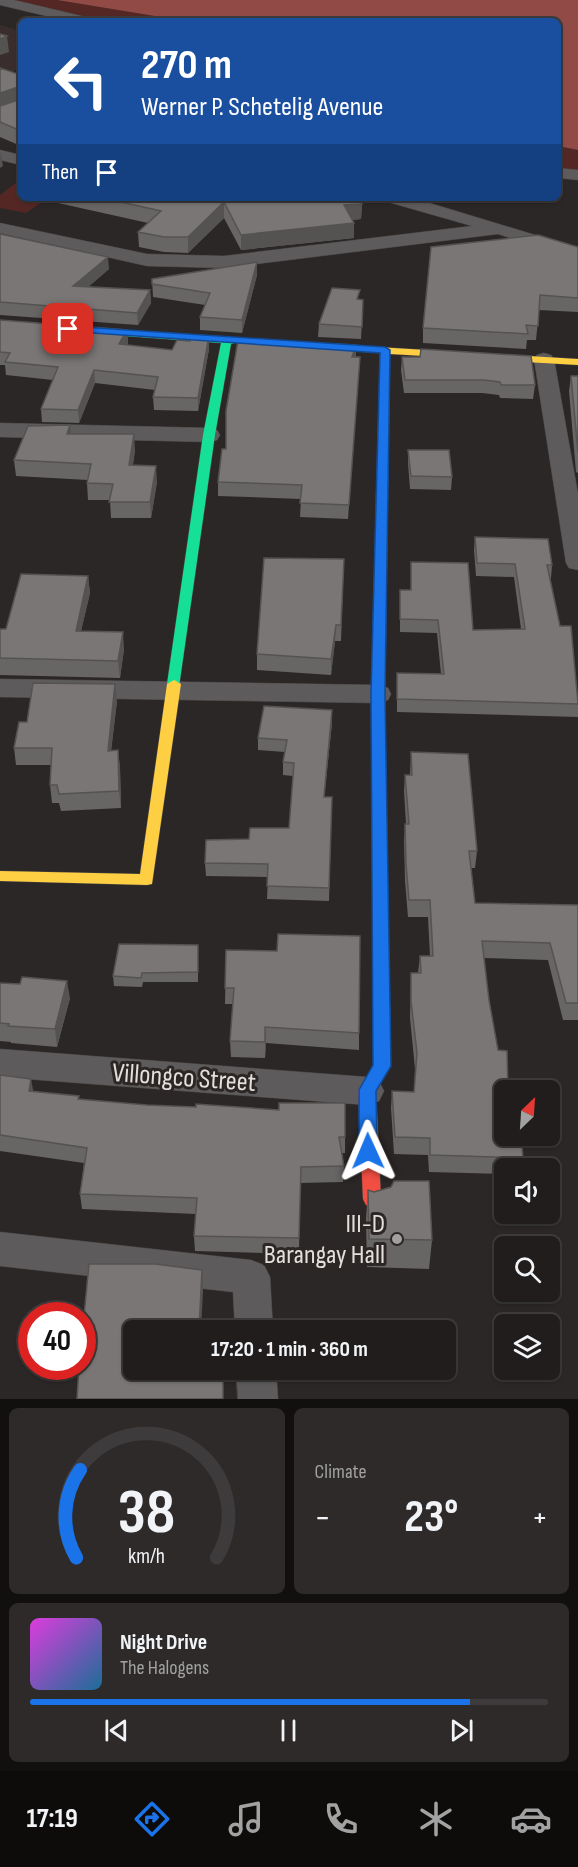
<!DOCTYPE html>
<html lang="en">
<head>
<meta charset="utf-8">
<style>
	:root { --surface:#201d1c; --page:#2d2a29; --text:#f1f3f6; --muted:#a2a2a3; --line:#3d3b3b; --accent:#1a73e8 }
	body { margin:0; font-family:"Sofia Sans Condensed",sans-serif; background:var(--page); color:var(--text); height:100vh; display:flex; flex-direction:column; font-size:22px; white-space:nowrap }
	* { box-sizing:border-box; margin:0 }
	p { font-size:20px; color:var(--muted) }
	.icon { flex:none; width:33px; height:33px; fill:none; stroke:currentColor; stroke-width:2; stroke-linecap:round; stroke-linejoin:round }
	.map { position:relative; height:1399px; overflow:hidden }
	.details { display:flex; flex-direction:column; gap:9px; padding:9px; background:#12100f; flex:1 }
	.details>* { flex:none }
	.guide { position:absolute; left:18px; top:18px; width:543px; height:183px; border-radius:9px; box-shadow:0 2px 4px #0004,0 0 0 2px var(--line); background:#1a4fa0; color:#fff; overflow:hidden }
	.needle { width:39px; rotate:25deg }
	.buttons { position:absolute; left:494px; top:1080px; display:grid; gap:12px }
	.buttons a { display:grid; place-items:center; width:66px; height:66px; border-radius:9px; background:var(--surface); box-shadow:0 2px 4px #0004,0 0 0 2px var(--line); font-size:30px }
	.speed { position:absolute; left:18px; top:1302px; display:flex; gap:12px; font-size:30px; font-weight:700; text-align:center }
	.speed>* { display:grid; place-content:center; width:78px; height:78px; border-radius:50%; background:var(--surface); box-shadow:0 2px 4px #0004,0 0 0 2px var(--line); line-height:1 }
	.speed .limit { border:9px solid #d22; background:#fff; color:#111 }
	.pin { position:absolute; display:grid; place-items:center; width:51px; height:51px; color:#fff; margin:-26px; border-radius:12px; box-shadow:0 3px 9px #0006 }
	.me { position:absolute; width:66px; margin:-33px; rotate:359deg; stroke-linejoin:round; filter:drop-shadow(0 0 4px #0008) }
	.turn { display:flex; align-items:center; gap:21px; height:126px; padding:0 24px; font-size:27px }
	.turn .icon { width:78px; height:78px; stroke-width:2.5 }
	.turn b { display:block; font-size:42px; line-height:51px }
	.then { display:flex; align-items:center; height:57px; padding:0 24px; background:#0003; gap:12px; font-size:22px }
	.big { font-size:45px; font-weight:700; line-height:1.1 }
	.details .widget { flex:1; display:flex; flex-direction:column; justify-content:center; gap:9px; min-width:0; padding:0 21px; border-radius:9px; background:var(--page) }
	.details .dial { align-items:center; gap:0 }
	.dial svg { height:156px; overflow:visible; fill:none; stroke:var(--line); stroke-width:7; stroke-linecap:round; text-anchor:middle }
	.dial text { fill:var(--text); stroke:none }
	.song { display:flex; align-items:center; gap:18px }
	.cover { width:72px; height:72px; border-radius:9px; background:linear-gradient(135deg,hsl(300 70% 55%),hsl(200 70% 35%)) }
	.played { height:6px; border-radius:3px; background:linear-gradient(90deg,var(--accent) 85%,var(--line) 85%) }
	.keys { display:flex; justify-content:space-around; direction:ltr }
	.heat { display:flex; justify-content:space-between; align-items:center; font-size:33px; direction:ltr }
	.details .tiles { flex:1; display:grid; gap:9px; grid-template-columns:1fr 1fr }
	.widget:last-child { grid-column:span 2 }
	.trip { position:absolute; left:123px; top:1320px; width:333px; height:60px; border-radius:9px; background:var(--surface); box-shadow:0 2px 4px #0004,0 0 0 2px var(--line); font-weight:700; line-height:60px; text-align:center }
	.tab-bar { display:flex; height:96px; justify-content:space-around; align-items:center; background:#0d0c0b; color:var(--muted) }
	.tab-bar .icon { width:42px; height:42px }
	.tab-bar .current { color:var(--accent) }
	.tab-bar b { font-size:27px; color:var(--text) }
	.map>svg:first-child { display:block }
	.built { fill:#392e2d }
	.green { fill:#552724 }
	.water { fill:#914a45 }
	.lines { fill:none; stroke-linecap:round; stroke-linejoin:round }
	.street-casing { stroke:#494545; stroke-width:1 }
	.fast-casing { stroke:#494545; stroke-width:1 }
	.slow-casing { stroke:#494545; stroke-width:1 }
	.jam-casing { stroke:#494545; stroke-width:1 }
	.street { fill:#5d5b5b; fill-rule:evenodd }
	.fast { fill:#16e098; fill-rule:evenodd }
	.slow { fill:#ffcf43; fill-rule:evenodd }
	.jam { fill:#f24e42; fill-rule:evenodd }
	.wall { fill:#686565 }
	.shaded-wall { fill:#555352 }
	.building { fill:#797675; stroke:#555352; stroke-width:1.5 }
	.route { fill:#1a73e8; stroke:#114b97; stroke-width:1.5 }
	.poi-dot { fill:#a39f9e; stroke:#2c2625; stroke-width:2 }
	.labels { text-anchor:middle; stroke-width:6; stroke-linejoin:round; paint-order:stroke }
	.near-street-label { font-size:27px; fill:#e4dfdf; stroke:#2c2625 }
	.near-poi-label { font-size:27px; fill:#e4dfdf; stroke:#2c2625; text-anchor:end }
</style>
</head>
<body>
<div class="map">
<svg width="578" height="1399" viewBox="0 0 578 1399">
	<rect width="100%" height="100%" fill="#2b2726"/>
	<path class="built" d="M0 25 21 31V68L0 76Z"/>
	<path class="green" d="M0 0H57L185 21H85Z
		M558 146 578 150V175L558 173Z
		M21 179V198H48L26 213 0 208V195Z"/>
	<path class="water" d="M57 0H578V150L558 146V21H185Z"/>
	<g class="lines">
		<defs>
			<path id="street" d="M0 0H14L90 18 92 21H67L0 5Z
				M0 150 21 155V165L0 160Z
				M558 168 578 170V180L558 178Z
				M385 198H413L578 248V260L498 234 224 268 147 266 0 233V223L147 254 224 256 472 226 388 202Z
				M544 353 551 355 554 359 578 494V570L569 568 566 563 534 359 537 355Z
				M0 423 209 428 217 430 220 435 217 440 209 442 0 437Z
				M0 679 378 685 388 688 391 694 388 700 378 703 0 697Z
				M0 1049 367 1077 379 1081 384 1091 379 1101 367 1105 0 1077Z
				M0 1232 251 1260 264 1265 270 1277 273 1330H235L233 1292 0 1266Z
				M236 1370H276L278 1399H238Z"/>
			<path id="fast" d="M0 321 235 338 240 341 231 344 215 435 179 687 174 688 167 684 203 435 221 343 0 327Z"/>
			<path id="slow" d="M310 343 578 359V365L390 354 385 694 386 818 384 822H374L372 818 371 694 380 353 306 348V344Z
				M174 680 181 684 152 884 147 885 0 881V871L140 874 167 684Z"/>
			<path id="jam" d="M379 813 384 814 386 818 390 1066 376 1092 381 1199 378 1205 372 1207 366 1205 363 1199 358 1091 374 1065 372 818 374 814Z"/>
		</defs>
		<use href="#street" class="street-casing"/>
		<use href="#fast" class="fast-casing"/>
		<use href="#slow" class="slow-casing"/>
		<use href="#jam" class="jam-casing"/>
		<use href="#street" class="street"/>
		<use href="#fast" class="fast"/>
		<use href="#slow" class="slow"/>
		<use href="#jam" class="jam"/>
	</g>
	<path class="wall" d="M0 68 21 75V146L0 137Z
		M58 198H358L362 204 361 219 352 220 354 223V238L241 250 224 218 188 253 164 252 139 247 138 232 148 223 58 203Z
		M0 234 109 269 88 287 150 290 151 303 138 325 0 315Z
		M578 247V312L539 310 536 340H527L526 349 423 343V328Z
		M257 262V275L242 333 200 330V317L205 305 153 297 152 279Z
		M360 300H363L361 339 318 337 319 324Z
		M0 320 127 330 128 343 127 345 172 350 190 341 209 336V349L198 411 154 410 153 397 155 390 95 383 79 423 42 422 41 409 53 380 6 375 5 365H0Z
		M356 357H360L359 370 348 519 300 517 301 499 218 496V482L226 449Z
		M402 357 535 385 533 399 500 398 499 395 482 393H404L401 370Z
		M571 376H578V473L576 472 569 391Z
		M71 434 135 450 133 465 157 482 151 518H111L110 500H88L87 483 88 480 16 476 14 460Z
		M408 450 452 477 451 490 410 489 408 463Z
		M475 537 552 565 551 578H550L560 626 578 696V717L397 712V673L441 674 437 633 400 632V590H411V562L473 630 521 629 514 577 476 576 474 550Z
		M344 559 341 641H335L331 675 257 670V654Z
		M88 576 90 593 81 631 124 649 120 678 0 675V629H6Z
		M117 701 111 751 118 750 120 768 121 808 61 811 59 803H52L50 785 51 765H16L14 748 27 722Z
		M332 710V723L324 797H332L329 901 267 899 268 877 206 876 205 863 249 839 289 828 293 776 283 775V762L285 752 258 750V738Z
		M411 752 477 851 475 868H471L475 903 578 905V1020H563L548 960 484 958 504 1136 523 1158 521 1168H504V1174L429 1172 428 1155 394 1154 391 1108 392 1091 414 1092 415 1069 410 1018 411 973H418L420 956H430L428 917H408L405 881 404 841 405 824H406L404 791 405 775H410Z
		M198 945V982H143L142 987 114 986 113 976Z
		M226 950 359 1033V1050L266 1043 265 1058 231 1057 230 1041 233 1004H225Z
		M0 983 70 998 57 1047 11 1043V1042L0 1041Z
		M0 1075 33 1092 345 1137V1153H342L344 1166 343 1182 300 1183 299 1254 195 1251 194 1236 196 1214 82 1209 80 1194 84 1163 0 1151Z
		M368 1190 432 1240 429 1269 367 1267 366 1219Z"/>
	<path class="shaded-wall" d="M7 36 9 52 0 55V39Z
		M21 86V103L0 109V93Z
		M0 153H1L3 166 0 168Z
		M224 202V218L188 253V237Z
		M362 204 361 219 343 221 344 205Z
		M354 223V238L241 250V235Z
		M108 257 109 269 74 299 73 286Z
		M257 262V275L242 333V320Z
		M150 290 151 303 138 325 137 313Z
		M127 330 128 343 120 356 119 344Z
		M209 336V349L198 411V398Z
		M356 345V358L352 357Z
		M94 370 95 383 79 423 78 410Z
		M70 425 72 441 67 434Z
		M134 434 135 450 130 481 129 465Z
		M156 466 157 482 151 518 150 502Z
		M88 576 90 593 77 648 76 631Z
		M336 625 335 641 331 675V659Z
		M123 632 124 649 120 678 118 661Z
		M115 684 117 701 109 768 108 751Z
		M332 710V723L323 809 324 797Z
		M118 750 120 768 121 808 119 791Z
		M67 981 70 998 57 1047 55 1029Z
		M265 1027 266 1043 265 1058Z
		M31 1079 34 1095 29 1091Z
		M202 1270 203 1291 201 1330H199Z"/>
	<path class="building" d="M0 34 7 36 0 39Z
		M0 68 21 75V94V86L0 93Z
		M21 99V131L0 122V106Z
		M103 198H358L362 204 344 205 354 223 241 235 224 202 188 237H164L138 232 161 211Z
		M0 234 108 257 73 286 150 290 137 313 0 302Z
		M538 235 578 247V298L540 295 538 326 526 325 528 334 423 328 431 247Z
		M257 262 242 320 200 317 210 293 152 284V279Z
		M332 288 360 290 357 299 363 300 362 327 319 324Z
		M0 320 127 330 119 344 172 350 177 340 190 341 192 335 209 336 198 398 153 397 158 377 94 370 78 410 41 409 58 367 5 362 10 353 0 352Z
		M238 340 356 345 352 357H360L349 505 300 503 302 485 218 482 222 449H226V411Z
		M421 349 531 356 535 385H501L500 382 484 380H405L402 357H420Z
		M571 376H578V452Z
		M70 425 67 434H134L129 465 156 466 150 502H109L113 484 87 483 91 464 14 460 28 426Z
		M408 450H449L452 477 411 476Z
		M475 537 548 539 552 565H547L560 626H571L578 704 397 699V673L444 674 438 620 400 619V590H411V562L468 563 473 630 525 629 515 564 477 563Z
		M264 558 344 559 341 625H336L331 659 257 654Z
		M21 574 88 576 76 631 123 632 118 661 0 658V629H6Z
		M33 683 115 684 108 751 118 750 119 791 59 794 57 785H50L52 748H14L19 722H27Z
		M264 706 332 710 324 797H332L329 888 267 886 268 864 205 863 206 840 249 839 250 828H289L294 763 283 762 287 740 258 738Z
		M411 752 468 754 477 851H469L475 903 578 905V1003H566L550 943 482 941 489 1000 498 1050 507 1051 508 1090H504V1136H521L523 1158 430 1155V1138L395 1137 392 1091 414 1092 417 1053 411 1001V973H421L420 956H433L430 900H409L406 864 405 824H409L405 775H412Z
		M278 934 360 936 359 1033 265 1027V1042L230 1041 234 988H225L226 950 277 951Z
		M119 944 198 945V972L142 973 141 978 113 976Z
		M22 977 67 981 55 1029 8 1026 9 1024 0 1023V983L20 984Z
		M0 1075 31 1079 29 1091 79 1096 78 1099 147 1105 196 1107V1104L279 1110V1103H345V1137H339L344 1166 301 1167 299 1238 194 1236 197 1198 80 1194 87 1148 0 1135Z
		M394 1181H429L432 1240 369 1239 368 1190 374 1192 391 1187Z
		M89 1264H155L202 1270 199 1330H134V1370H223V1399H77L79 1366H82V1337Z"/>
	<path class="route" d="M68 326 385 347 390 350 385 694 391 1066 376 1091 377 1151 375 1157 368 1159 362 1157 359 1151V1090L373 1065 371 694 380 353 64 331 63 329Z"/>
	<circle class="poi-dot" cx="397" cy="1239" r="6"/>
	<g class="labels">
		<g class="near-street-label">
			<text transform="translate(184 1077) rotate(4)" y="9">Villongco Street</text>
		</g>
		<g class="near-poi-label">
			<text x="385" y="1232">III-D<tspan x="385" dy="31">Barangay Hall</tspan></text>
		</g>
	</g>
</svg>
<div class="buttons">
<a><svg class="needle" viewBox="-14 -14 28 28"><path d="M0-13l5 13h-10z" fill="#e53935"/><path d="M0 13l5-13h-10z" fill="#a2a2a3"/></svg></a>
<a><svg class="icon" aria-label="sound" viewBox="0 0 24 24"><path d="M4 9h4l5-4v14l-5-4H4zM17 9q2 3 0 6"/></svg></a>
<a><svg class="icon" aria-label="search" viewBox="0 0 24 24"><circle cx="10" cy="10" r="6"/><path d="M15 15l6 6"/></svg></a>
<a><svg class="icon" aria-label="layers" viewBox="0 0 24 24"><path d="M12 4l9 5-9 5-9-5zM3 14l9 5 9-5"/></svg></a>
</div>
<div class="speed"><div class="limit">40</div></div>
<div class="pin" style="left:68px;top:329px;background:#d93025"><svg class="icon" aria-label="arrive" viewBox="0 0 24 24"><path d="M6 21V4h12l-3 4 3 4H6"/></svg></div>
<svg class="me" style="left:368px;top:1151px" viewBox="-20 -20 40 40"><path d="M0-17L14 15 0 8-14 15z" fill="#1a73e8" stroke="#fff" stroke-width="4"/></svg>
<div class="trip">17:20 · 1 min · 360 m</div>
<div class="guide">
<div class="turn"><svg class="icon" aria-label="left" viewBox="0 0 24 24"><path d="M17 20v-9H6M10 6l-5 5 5 5"/></svg><div><b>270 m</b>Werner P. Schetelig Avenue</div></div>
<div class="then">Then<svg class="icon" aria-label="arrive" viewBox="0 0 24 24"><path d="M6 21V4h12l-3 4 3 4H6"/></svg></div>
</div>
</div>
<section class="details">
<div class="tiles">
<div class="widget dial"><svg viewBox="0 0 100 80">
<path d="M14 69A42 42 0 1 1 86 69"/>
<path d="M14 69A42 42 0 0 1 16 24" stroke="#1a73e8"/>
<text x="50" y="56" font-size="32" font-weight="700">38</text>
<text x="50" y="72" font-size="11">km/h</text>
</svg></div>
<div class="widget"><p>Climate</p>
<div class="heat"><a>−</a><b class="big">23°</b><a>+</a></div>
</div>
<div class="widget">
<div class="song"><i class="cover"></i><div><b>Night Drive</b><p>The Halogens</p></div></div>
<div class="played"></div>
<div class="keys"><svg class="icon" aria-label="previous" viewBox="0 0 24 24"><path d="M18 5L8 12l10 7zM5 5v14"/></svg><svg class="icon" aria-label="pause" viewBox="0 0 24 24"><path d="M8 5v14M16 5v14"/></svg><svg class="icon" aria-label="next" viewBox="0 0 24 24"><path d="M6 5l10 7-10 7zM19 5v14"/></svg></div>
</div>
</div>
</section>
<nav class="tab-bar">
<b>17:19</b>
<svg class="icon current" aria-label="directions" viewBox="0 0 24 24"><path d="M12 3l9 9-9 9-9-9zM9 14v-3h6M13 9l2 2-2 2"/></svg>
<svg class="icon" aria-label="music" viewBox="0 0 24 24"><path d="M9 18V5l10-2v13"/><circle cx="6" cy="18" r="3"/><circle cx="16" cy="16" r="3"/></svg>
<svg class="icon" aria-label="phone" viewBox="0 0 24 24"><path d="M5 4h4l2 5-3 2q2 4 5 5l2-3 5 2v4C11 20 4 13 5 4z"/></svg>
<svg class="icon" aria-label="climate" viewBox="0 0 24 24"><path d="M12 3v18M4 7l16 10M4 17L20 7"/></svg>
<svg class="icon" aria-label="car" viewBox="0 0 24 24"><path d="M5 17H2v-5l4-1 3-4h7l3 4 3 1v5h-3M9 17h6M6 11h13"/><circle cx="7" cy="17" r="2"/><circle cx="17" cy="17" r="2"/></svg>
</nav>
</body>
</html>
